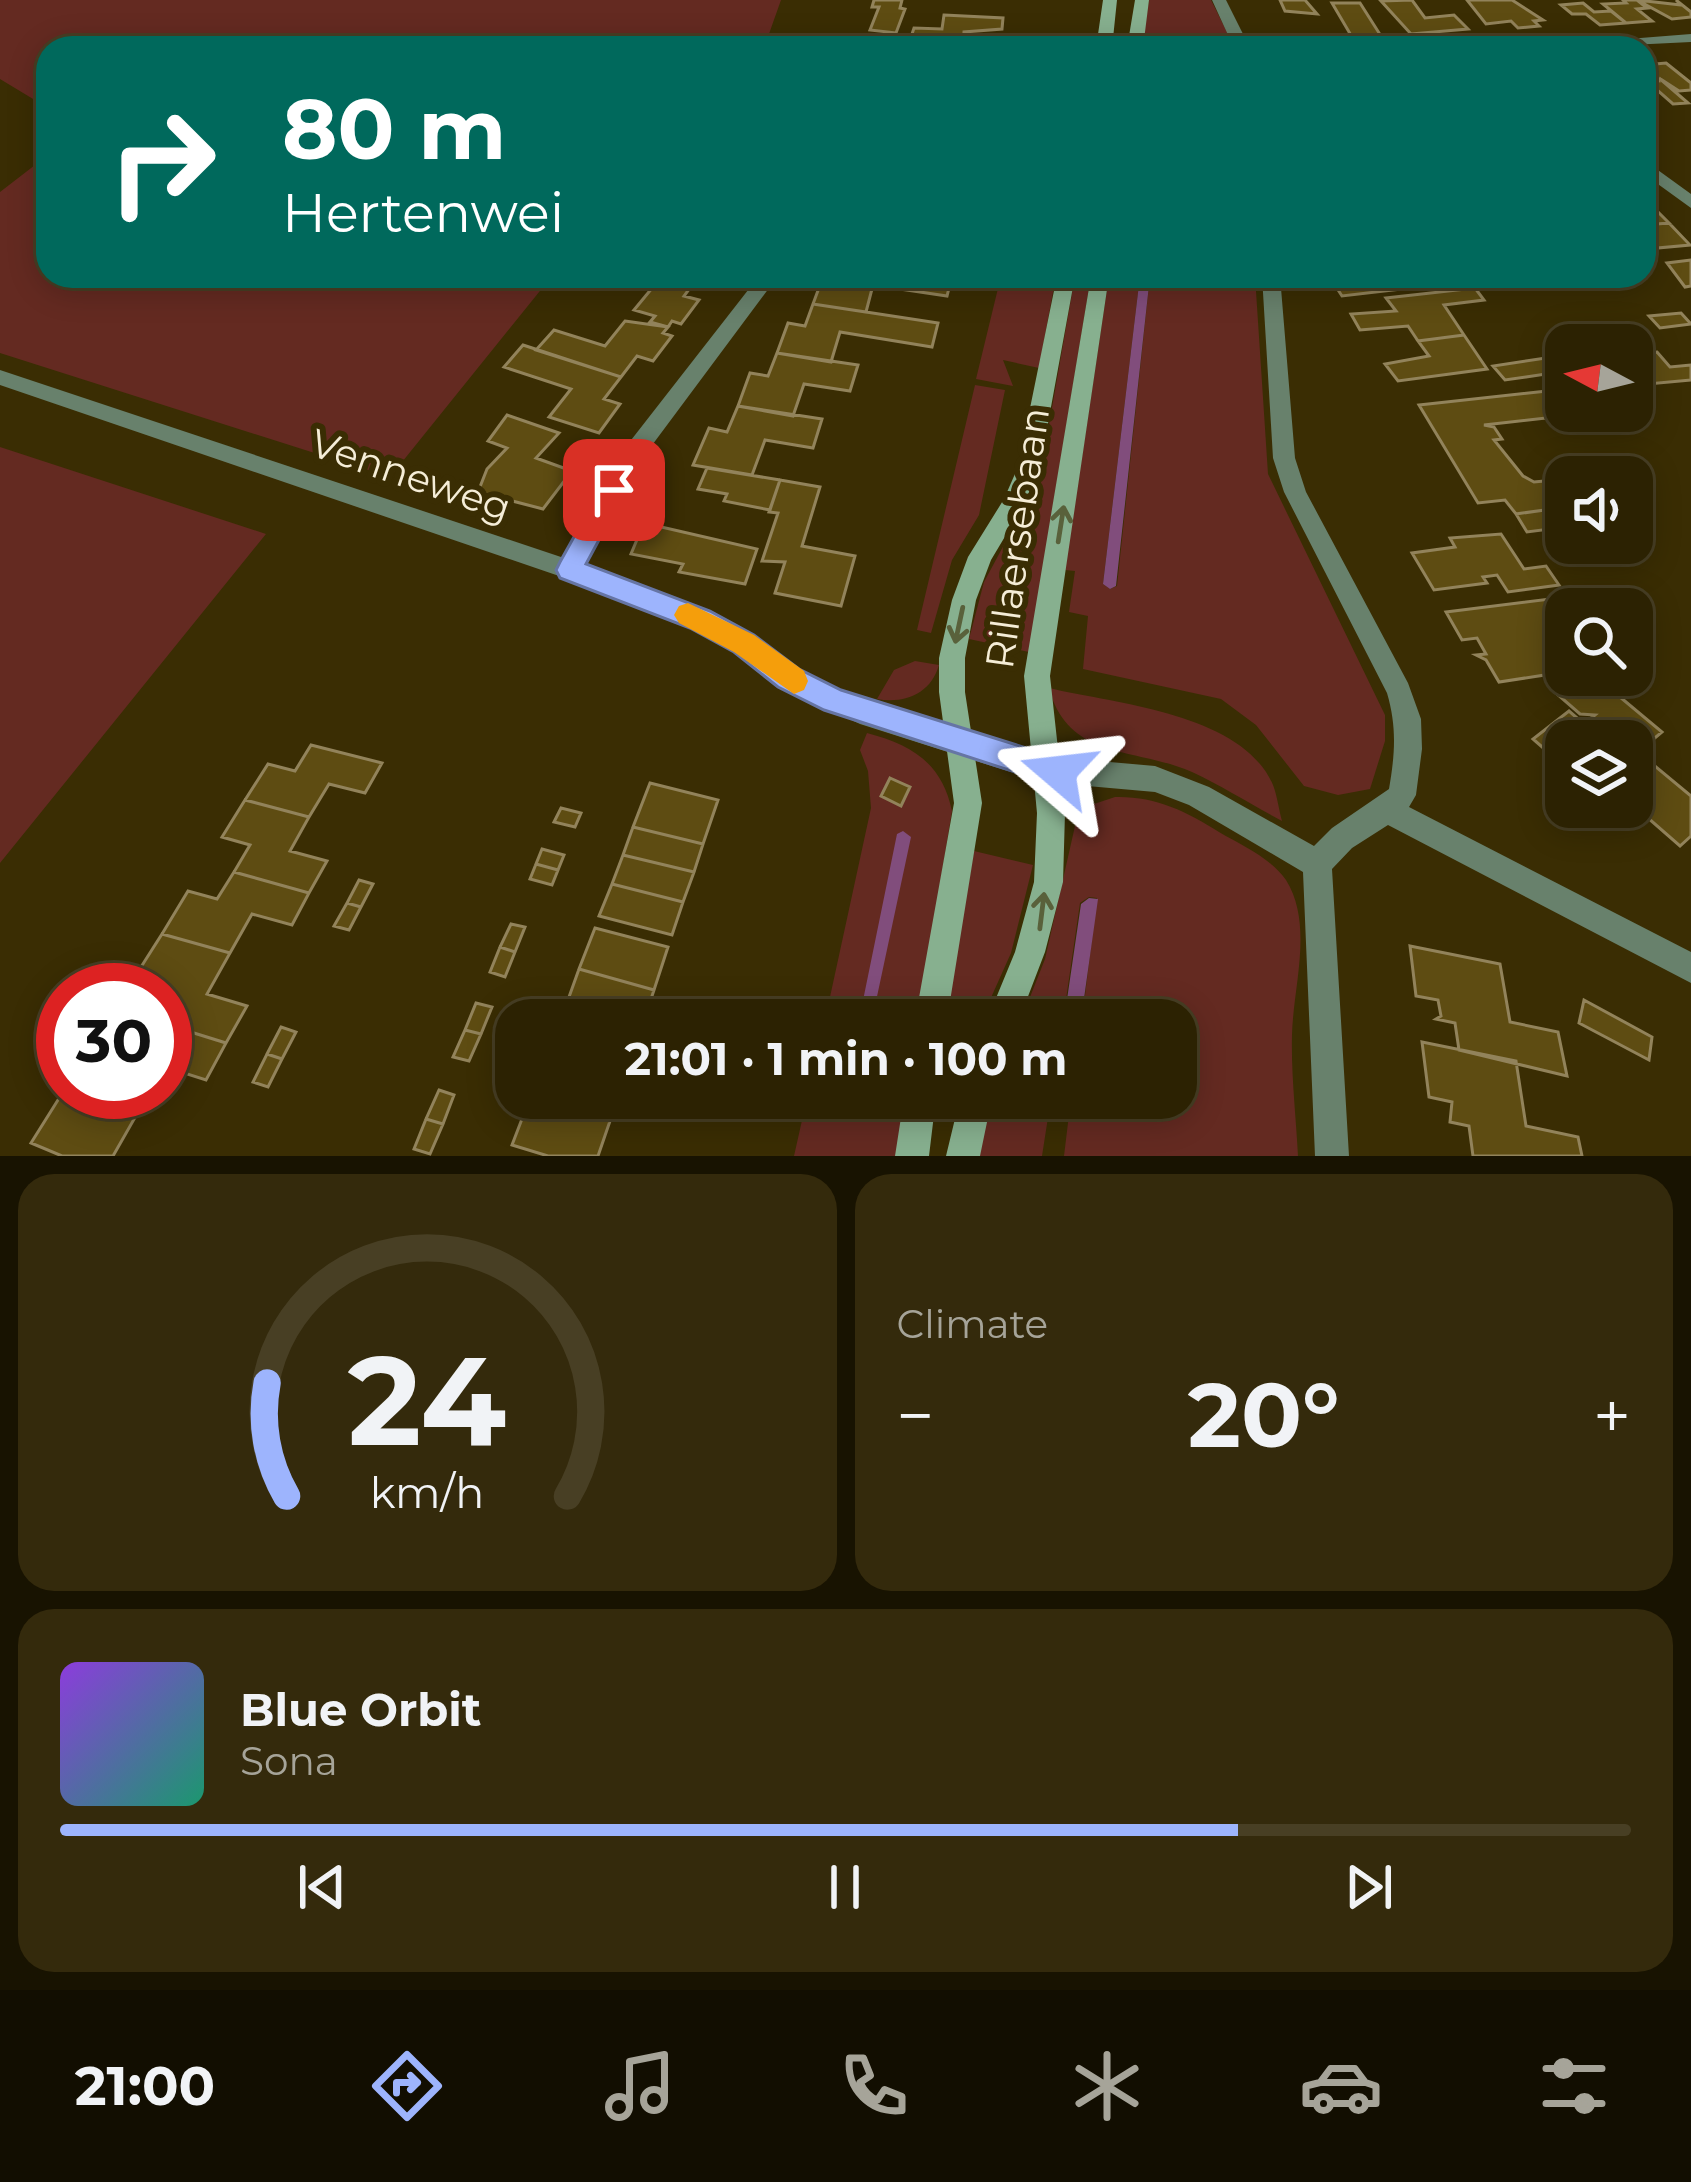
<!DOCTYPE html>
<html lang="en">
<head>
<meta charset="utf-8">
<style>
	:root { --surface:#2c2202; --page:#342a0c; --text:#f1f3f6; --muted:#a6a499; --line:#483f24; --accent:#9db4fd }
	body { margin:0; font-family:Montserrat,sans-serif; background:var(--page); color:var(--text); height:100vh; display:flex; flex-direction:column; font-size:45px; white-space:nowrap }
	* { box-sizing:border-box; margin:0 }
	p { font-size:39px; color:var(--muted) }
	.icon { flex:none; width:66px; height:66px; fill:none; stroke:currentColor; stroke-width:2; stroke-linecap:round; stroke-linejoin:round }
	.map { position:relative; height:1156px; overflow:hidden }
	.side { display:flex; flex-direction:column; gap:18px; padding:18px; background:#181301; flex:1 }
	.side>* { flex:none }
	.top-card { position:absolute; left:36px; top:36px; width:1620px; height:252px; border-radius:36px; box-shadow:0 6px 30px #0003,0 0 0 3px var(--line); background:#00695c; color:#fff; overflow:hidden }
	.needle { width:78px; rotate:277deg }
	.tools { position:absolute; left:1545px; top:324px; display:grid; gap:24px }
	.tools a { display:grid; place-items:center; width:108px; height:108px; border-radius:24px; background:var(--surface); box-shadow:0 6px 30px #0003,0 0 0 3px var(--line); font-size:60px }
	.speed { position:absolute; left:36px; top:963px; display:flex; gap:24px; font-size:60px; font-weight:700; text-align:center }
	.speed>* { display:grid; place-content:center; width:156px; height:156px; border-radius:50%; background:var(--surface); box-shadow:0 6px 30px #0003,0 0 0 3px var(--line); line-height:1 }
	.speed .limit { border:18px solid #d22; background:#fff; color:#111 }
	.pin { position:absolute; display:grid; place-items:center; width:102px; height:102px; color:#fff; margin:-51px; border-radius:24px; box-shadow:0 6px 18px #0006 }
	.me { position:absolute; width:132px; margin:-66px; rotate:287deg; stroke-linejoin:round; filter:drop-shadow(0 0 9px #0008) }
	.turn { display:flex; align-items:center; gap:42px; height:252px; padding:0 48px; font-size:54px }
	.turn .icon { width:156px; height:156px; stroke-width:2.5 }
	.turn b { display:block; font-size:84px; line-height:102px }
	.big { font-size:90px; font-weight:700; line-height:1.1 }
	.side .tile { flex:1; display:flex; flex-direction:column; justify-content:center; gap:18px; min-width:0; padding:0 42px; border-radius:36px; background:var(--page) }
	.side .dial { align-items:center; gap:0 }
	.dial svg { height:312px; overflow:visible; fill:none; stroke:var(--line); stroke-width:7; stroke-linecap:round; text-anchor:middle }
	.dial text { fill:var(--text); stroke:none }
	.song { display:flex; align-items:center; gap:36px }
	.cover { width:144px; height:144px; border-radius:18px; background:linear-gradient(135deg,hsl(270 70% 55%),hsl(160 70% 35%)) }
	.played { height:12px; border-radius:6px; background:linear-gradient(90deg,var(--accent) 75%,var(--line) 75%) }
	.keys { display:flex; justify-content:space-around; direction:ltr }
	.heat { display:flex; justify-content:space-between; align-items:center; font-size:66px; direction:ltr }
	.side .tiles { flex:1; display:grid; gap:18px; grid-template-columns:1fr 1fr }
	.tile:last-child { grid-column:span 2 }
	.trip { position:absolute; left:495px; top:999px; width:702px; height:120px; border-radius:36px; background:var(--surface); box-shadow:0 6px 30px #0003,0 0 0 3px var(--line); font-weight:700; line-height:120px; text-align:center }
	.tabs { display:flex; height:192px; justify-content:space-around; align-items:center; background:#120e01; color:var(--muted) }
	.tabs .icon { width:84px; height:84px }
	.tabs .selected { color:var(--accent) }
	.tabs b { font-size:54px; color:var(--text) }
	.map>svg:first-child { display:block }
	.green { fill:#642a21 }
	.water { fill:#814d7c }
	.building { fill:#5e4c12; stroke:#92835b; stroke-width:3 }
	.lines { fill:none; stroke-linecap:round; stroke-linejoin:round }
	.street { fill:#68816c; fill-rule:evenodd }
	.secondary { fill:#87b08f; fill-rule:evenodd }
	.oneway { stroke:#59613b }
	.route { fill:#9db4fd; stroke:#6675a4; stroke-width:3 }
	.slow { fill:#f59e0b }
	.labels { text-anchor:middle; stroke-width:12; stroke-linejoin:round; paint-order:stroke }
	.street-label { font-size:39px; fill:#f5edd7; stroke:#3a2d03 }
</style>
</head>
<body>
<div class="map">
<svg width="1691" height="1156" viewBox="0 0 1691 1156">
	<rect width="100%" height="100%" fill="#3a2d03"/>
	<path class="green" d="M0 0H781L764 48H48V108L0 79Z
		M1149 0H1211L1235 48H1142Z
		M48 155V276H552L390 477 0 353V192Z
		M1001 276H1056L1039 368 1003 360 1013 386 976 379Z
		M1075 276H1091L1029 652 969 639 984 582 1026 504 1042 465Z
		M1109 276H1140L1103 584 1110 589 1117 586 1150 276H1255L1268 474 1385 715V741L1370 789 1338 795 1304 786 1256 725 1221 699 1083 669 1088 616 1069 612 1075 571 1065 570Z
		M975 385 1005 390 979 515 952 560 931 633 917 630Z
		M0 447 266 534 0 863Z
		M915 661 939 665C931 693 906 704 877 699L894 670Z
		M1049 688C1116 704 1242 713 1273 785 1277 795 1279 810 1282 821 1252 805 1222 786 1192 772 1136 747 1068 761 1049 688Z
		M867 733C912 745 942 763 952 811L918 1020H825L871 808 868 771 860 750Z
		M1115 797C1155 796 1186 811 1219 832 1241 845 1271 858 1286 880 1314 925 1293 987 1292 1035 1291 1075 1296 1116 1298 1156H1064L1071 1098H1176V1020H1082L1097 898 1089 897 1080 903 1063 1020H1021L1045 959 1075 826 1094 804Z
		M974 851 1033 865 1011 953 981 1020H945Z
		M807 1098H905L896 1156H794Z
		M991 1098H1051L1042 1156H979Z"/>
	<path class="water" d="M1140 276H1150L1116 586 1110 589 1103 584Z
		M903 831 911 837 872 1020H859L897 834Z
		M1089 898 1098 899 1081 1020H1064L1081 904Z"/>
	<path class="building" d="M874 0H902L900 8 905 9 896 33 870 30 879 7H872Z
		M1280 0H1305L1317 14 1285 11Z
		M1412 0 1425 18 1454 15 1468 29 1411 34 1381 1Z
		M1467 0H1512L1543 20 1534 21 1539 26 1518 28 1511 21 1486 24Z
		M1623 0H1637L1647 8 1637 9 1652 21 1626 23 1603 4 1626 3Z
		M1637 0 1681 5 1676 0 1691 12V17L1672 19Z
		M1332 3H1360L1381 36 1352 37Z
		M1583 3 1594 12 1611 11 1626 23 1600 25 1586 14H1572L1561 5Z
		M944 15 1003 18 1002 29 964 32 963 48H920L921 40H910L914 28 942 29Z
		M1666 63 1691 83V90L1679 91 1659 78 1688 103 1673 104 1648 82 1658 81 1644 65Z
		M1644 202H1648L1669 223 1644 225Z
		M1669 223 1690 245 1646 249 1644 225Z
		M1691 260V286L1685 287 1667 263Z
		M616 276 698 277 684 296 699 300 681 324 672 321 668 327 650 322 655 316 634 310 653 287Z
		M841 276H952L947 296 873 285 866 312 813 304 823 277Z
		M1329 276H1437L1444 284 1342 296Z
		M1475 288 1484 300 1444 305 1464 335 1418 341 1408 326 1360 330 1351 314 1396 311 1386 298Z
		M813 304 866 312 938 323 932 347 840 332 831 362 777 353 788 323 805 326Z
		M1681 313 1691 324 1660 328 1649 316Z
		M625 321 668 327 663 333 672 336 653 361 637 356 621 377 536 350 554 330 605 346Z
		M1464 335 1487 369 1398 381 1385 364 1429 356 1418 341Z
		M523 345 621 377 604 399 620 404 599 433 549 417 571 389 504 367Z
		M1657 352 1670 367 1691 365V380L1637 385 1632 379V354Z
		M777 353 858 365 850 391 804 384 793 416 738 406 750 373 768 376Z
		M1566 355V371L1526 377 1505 380 1493 366Z
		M1566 389V411H1608L1484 425 1494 427 1502 439 1494 440 1523 476 1534 482 1566 479V507L1516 514 1505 500 1478 503 1419 405Z
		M738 406 822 419 813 448 765 440 752 475 693 465 709 428 727 432Z
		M507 415 559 433 536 458 572 471 543 509 478 492 487 469 507 448 488 441Z
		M707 468 780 480 770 510 724 501 727 494 698 489Z
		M780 480 820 487 802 546 855 556 841 606 775 593 785 562 762 561 778 513 769 512Z
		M1566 507V527L1527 532 1516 514Z
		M644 523 757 549 745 584 679 572 683 564 631 554Z
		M1501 534 1524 569 1546 566 1559 585 1508 592 1497 575 1483 577 1487 583 1434 590 1412 553 1455 547 1450 538Z
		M1566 597 1574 609H1566V627L1554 629 1566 648V675H1583L1589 685 1554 690 1545 675 1499 682 1486 660 1476 655 1486 654 1477 638 1462 640 1446 612Z
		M1608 687 1662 732 1638 752 1691 796V836L1680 846 1632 804V741H1566V768L1533 739 1569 711 1584 724 1595 715 1580 714 1557 694Z
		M311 745 382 763 365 793 329 784 309 817 245 800 268 764 295 771Z
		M890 778 910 787 901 806 881 796Z
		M650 783 718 800 703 844 633 827Z
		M245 800 309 817 290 851 327 861 309 893 234 872 250 845 222 837Z
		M561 808 581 813 575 827 554 822Z
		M633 827 703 844 694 872 623 855Z
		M542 849 564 855 558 870 536 864Z
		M623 855 694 872 683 902 612 884Z
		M536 864 558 870 552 885 530 879Z
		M234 872 309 893 292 925 252 914 230 953 162 934 188 891 217 899Z
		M359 880 373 884 361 907 347 903Z
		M612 884 683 902 672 935 599 916Z
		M347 903 361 907 349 930 334 926Z
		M511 924 525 927 515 952 500 947Z
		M595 928 668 947 654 990 579 969Z
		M162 934 230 953 207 994 247 1006 226 1043 165 1024 164 986 134 978Z
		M1410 946 1500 964 1510 1022 1558 1032 1567 1076 1459 1050 1455 1023 1436 1019 1441 1016 1438 1000 1416 996Z
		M500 947 515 952 505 977 490 972Z
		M579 969 654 990 644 1020H597L564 1011Z
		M1584 1000 1652 1037 1649 1060 1579 1023Z
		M476 1003 492 1007 481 1034 465 1030Z
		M165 1024 226 1043 206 1080 165 1067Z
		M281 1027 296 1032 282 1059 267 1054Z
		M465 1030 481 1034 469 1061 453 1057Z
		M1422 1042 1516 1061 1526 1126 1578 1137 1582 1156H1473L1469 1126 1450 1122 1452 1102 1429 1097Z
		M267 1054 282 1059 268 1087 253 1082Z
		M439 1090 454 1095 443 1124 426 1119Z
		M63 1092 137 1114 113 1156H62L31 1143Z
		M68 1092H150L137 1114Z
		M530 1098H617L610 1121Z
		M530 1098 610 1121 598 1156H548L512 1145Z
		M426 1119 443 1124 430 1154 414 1149Z"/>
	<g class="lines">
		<path class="street" d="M1212 0H1226L1250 48H1234Z
			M1691 34V42L1569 48 1577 43Z
			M1644 160 1691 194V208L1644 174Z
			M759 276H778L644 456 585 565 709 612 753 636 797 670 865 702 1042 756 1155 766 1209 787 1314 846 1332 828 1389 789C1395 754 1397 727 1387 693L1284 492 1273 458 1262 276H1280L1295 458 1306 492 1408 683 1421 719 1422 749 1416 795 1409 807 1691 952V983L1388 825 1352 848 1332 869 1349 1156H1315L1303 872 1189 805 1155 792 1042 782 860 724 779 686 735 652 691 626 562 577 0 385V370L564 558 628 444Z"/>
		<path class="secondary" d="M1103 0H1117L1112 48H1096Z
			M1135 0H1149L1143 48H1127Z
			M1057 276H1075L1040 467 1022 508 991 560 976 600 965 658V692L982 803 947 1020H915L954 803 939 692V658L952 600 968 557 1004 499 1018 467Z
			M1091 276H1109L1050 676 1065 813 1063 882 1045 952 1019 1020H987L1015 952 1034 882 1037 813 1024 676Z
			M904 1098H936L929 1156H895Z
			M960 1098H992L980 1156H946Z"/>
	</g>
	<defs><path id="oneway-shaft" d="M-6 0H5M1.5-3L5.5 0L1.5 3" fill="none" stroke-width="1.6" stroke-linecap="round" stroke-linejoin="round" transform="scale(3)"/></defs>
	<g class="oneway">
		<use href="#oneway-shaft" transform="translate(1061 524) rotate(-81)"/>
		<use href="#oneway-shaft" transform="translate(959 625) rotate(102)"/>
		<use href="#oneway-shaft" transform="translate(1042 911) rotate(-83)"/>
	</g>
	<path class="route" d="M614 480 626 490 586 564 710 611 754 635 799 669 841 690 1068 761 1073 772 1068 782 1058 786 824 710 778 687 734 652 690 628 560 578 556 570 560 562 604 483Z"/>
	<path class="slow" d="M688 603 754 635 804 671 808 681 804 690 794 694 734 652 679 623 674 615 679 606Z"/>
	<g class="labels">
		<g class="street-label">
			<text transform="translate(411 475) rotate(19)" y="14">Venneweg</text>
			<text transform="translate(1017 538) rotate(-82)" y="14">Rillaersebaan</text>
		</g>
	</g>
</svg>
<div class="tools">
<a><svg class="needle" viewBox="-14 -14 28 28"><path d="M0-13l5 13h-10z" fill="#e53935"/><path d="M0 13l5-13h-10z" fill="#a6a499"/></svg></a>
<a><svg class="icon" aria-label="sound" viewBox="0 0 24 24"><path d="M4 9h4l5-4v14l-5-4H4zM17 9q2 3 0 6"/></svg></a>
<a><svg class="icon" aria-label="search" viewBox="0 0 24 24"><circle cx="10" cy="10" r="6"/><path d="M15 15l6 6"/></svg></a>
<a><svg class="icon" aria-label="layers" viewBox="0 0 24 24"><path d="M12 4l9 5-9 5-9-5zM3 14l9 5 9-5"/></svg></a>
</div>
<div class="speed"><div class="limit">30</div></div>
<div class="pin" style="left:614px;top:490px;background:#d93025"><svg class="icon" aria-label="arrive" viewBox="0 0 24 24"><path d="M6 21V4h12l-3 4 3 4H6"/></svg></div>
<svg class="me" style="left:1058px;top:772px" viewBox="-20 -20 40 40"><path d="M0-17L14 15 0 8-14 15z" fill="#9db4fd" stroke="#fff" stroke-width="4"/></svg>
<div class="trip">21:01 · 1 min · 100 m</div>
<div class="top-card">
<div class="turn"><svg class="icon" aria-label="right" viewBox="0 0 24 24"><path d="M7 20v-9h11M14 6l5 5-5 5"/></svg><div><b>80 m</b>Hertenwei</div></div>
</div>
</div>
<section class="side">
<div class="tiles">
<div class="tile dial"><svg viewBox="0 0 100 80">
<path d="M14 69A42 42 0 1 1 86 69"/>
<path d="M14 69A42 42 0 0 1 9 40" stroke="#9db4fd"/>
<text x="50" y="56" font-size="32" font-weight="700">24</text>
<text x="50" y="72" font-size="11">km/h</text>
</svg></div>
<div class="tile"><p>Climate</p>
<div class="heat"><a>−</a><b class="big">20°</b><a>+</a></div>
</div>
<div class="tile">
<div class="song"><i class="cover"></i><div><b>Blue Orbit</b><p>Sona</p></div></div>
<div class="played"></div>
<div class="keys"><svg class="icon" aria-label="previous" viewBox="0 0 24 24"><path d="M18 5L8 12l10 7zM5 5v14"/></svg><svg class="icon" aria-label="pause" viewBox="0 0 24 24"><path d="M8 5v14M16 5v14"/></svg><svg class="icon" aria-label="next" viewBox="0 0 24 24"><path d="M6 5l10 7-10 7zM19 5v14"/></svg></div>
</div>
</div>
</section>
<nav class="tabs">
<b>21:00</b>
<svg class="icon selected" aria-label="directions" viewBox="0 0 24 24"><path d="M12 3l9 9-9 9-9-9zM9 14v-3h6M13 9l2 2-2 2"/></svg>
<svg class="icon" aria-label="music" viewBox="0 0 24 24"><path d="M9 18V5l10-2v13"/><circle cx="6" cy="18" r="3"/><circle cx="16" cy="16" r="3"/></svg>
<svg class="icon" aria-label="phone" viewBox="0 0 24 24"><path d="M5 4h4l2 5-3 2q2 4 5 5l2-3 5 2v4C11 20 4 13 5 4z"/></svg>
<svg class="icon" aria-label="climate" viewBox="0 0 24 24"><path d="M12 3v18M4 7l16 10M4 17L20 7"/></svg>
<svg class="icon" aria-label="car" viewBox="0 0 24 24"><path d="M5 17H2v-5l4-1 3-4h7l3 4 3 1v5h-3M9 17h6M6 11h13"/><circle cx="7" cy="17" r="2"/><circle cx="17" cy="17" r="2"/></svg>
<svg class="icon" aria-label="filters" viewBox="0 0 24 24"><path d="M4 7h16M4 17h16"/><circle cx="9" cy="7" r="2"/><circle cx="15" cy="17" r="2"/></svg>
</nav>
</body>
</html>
